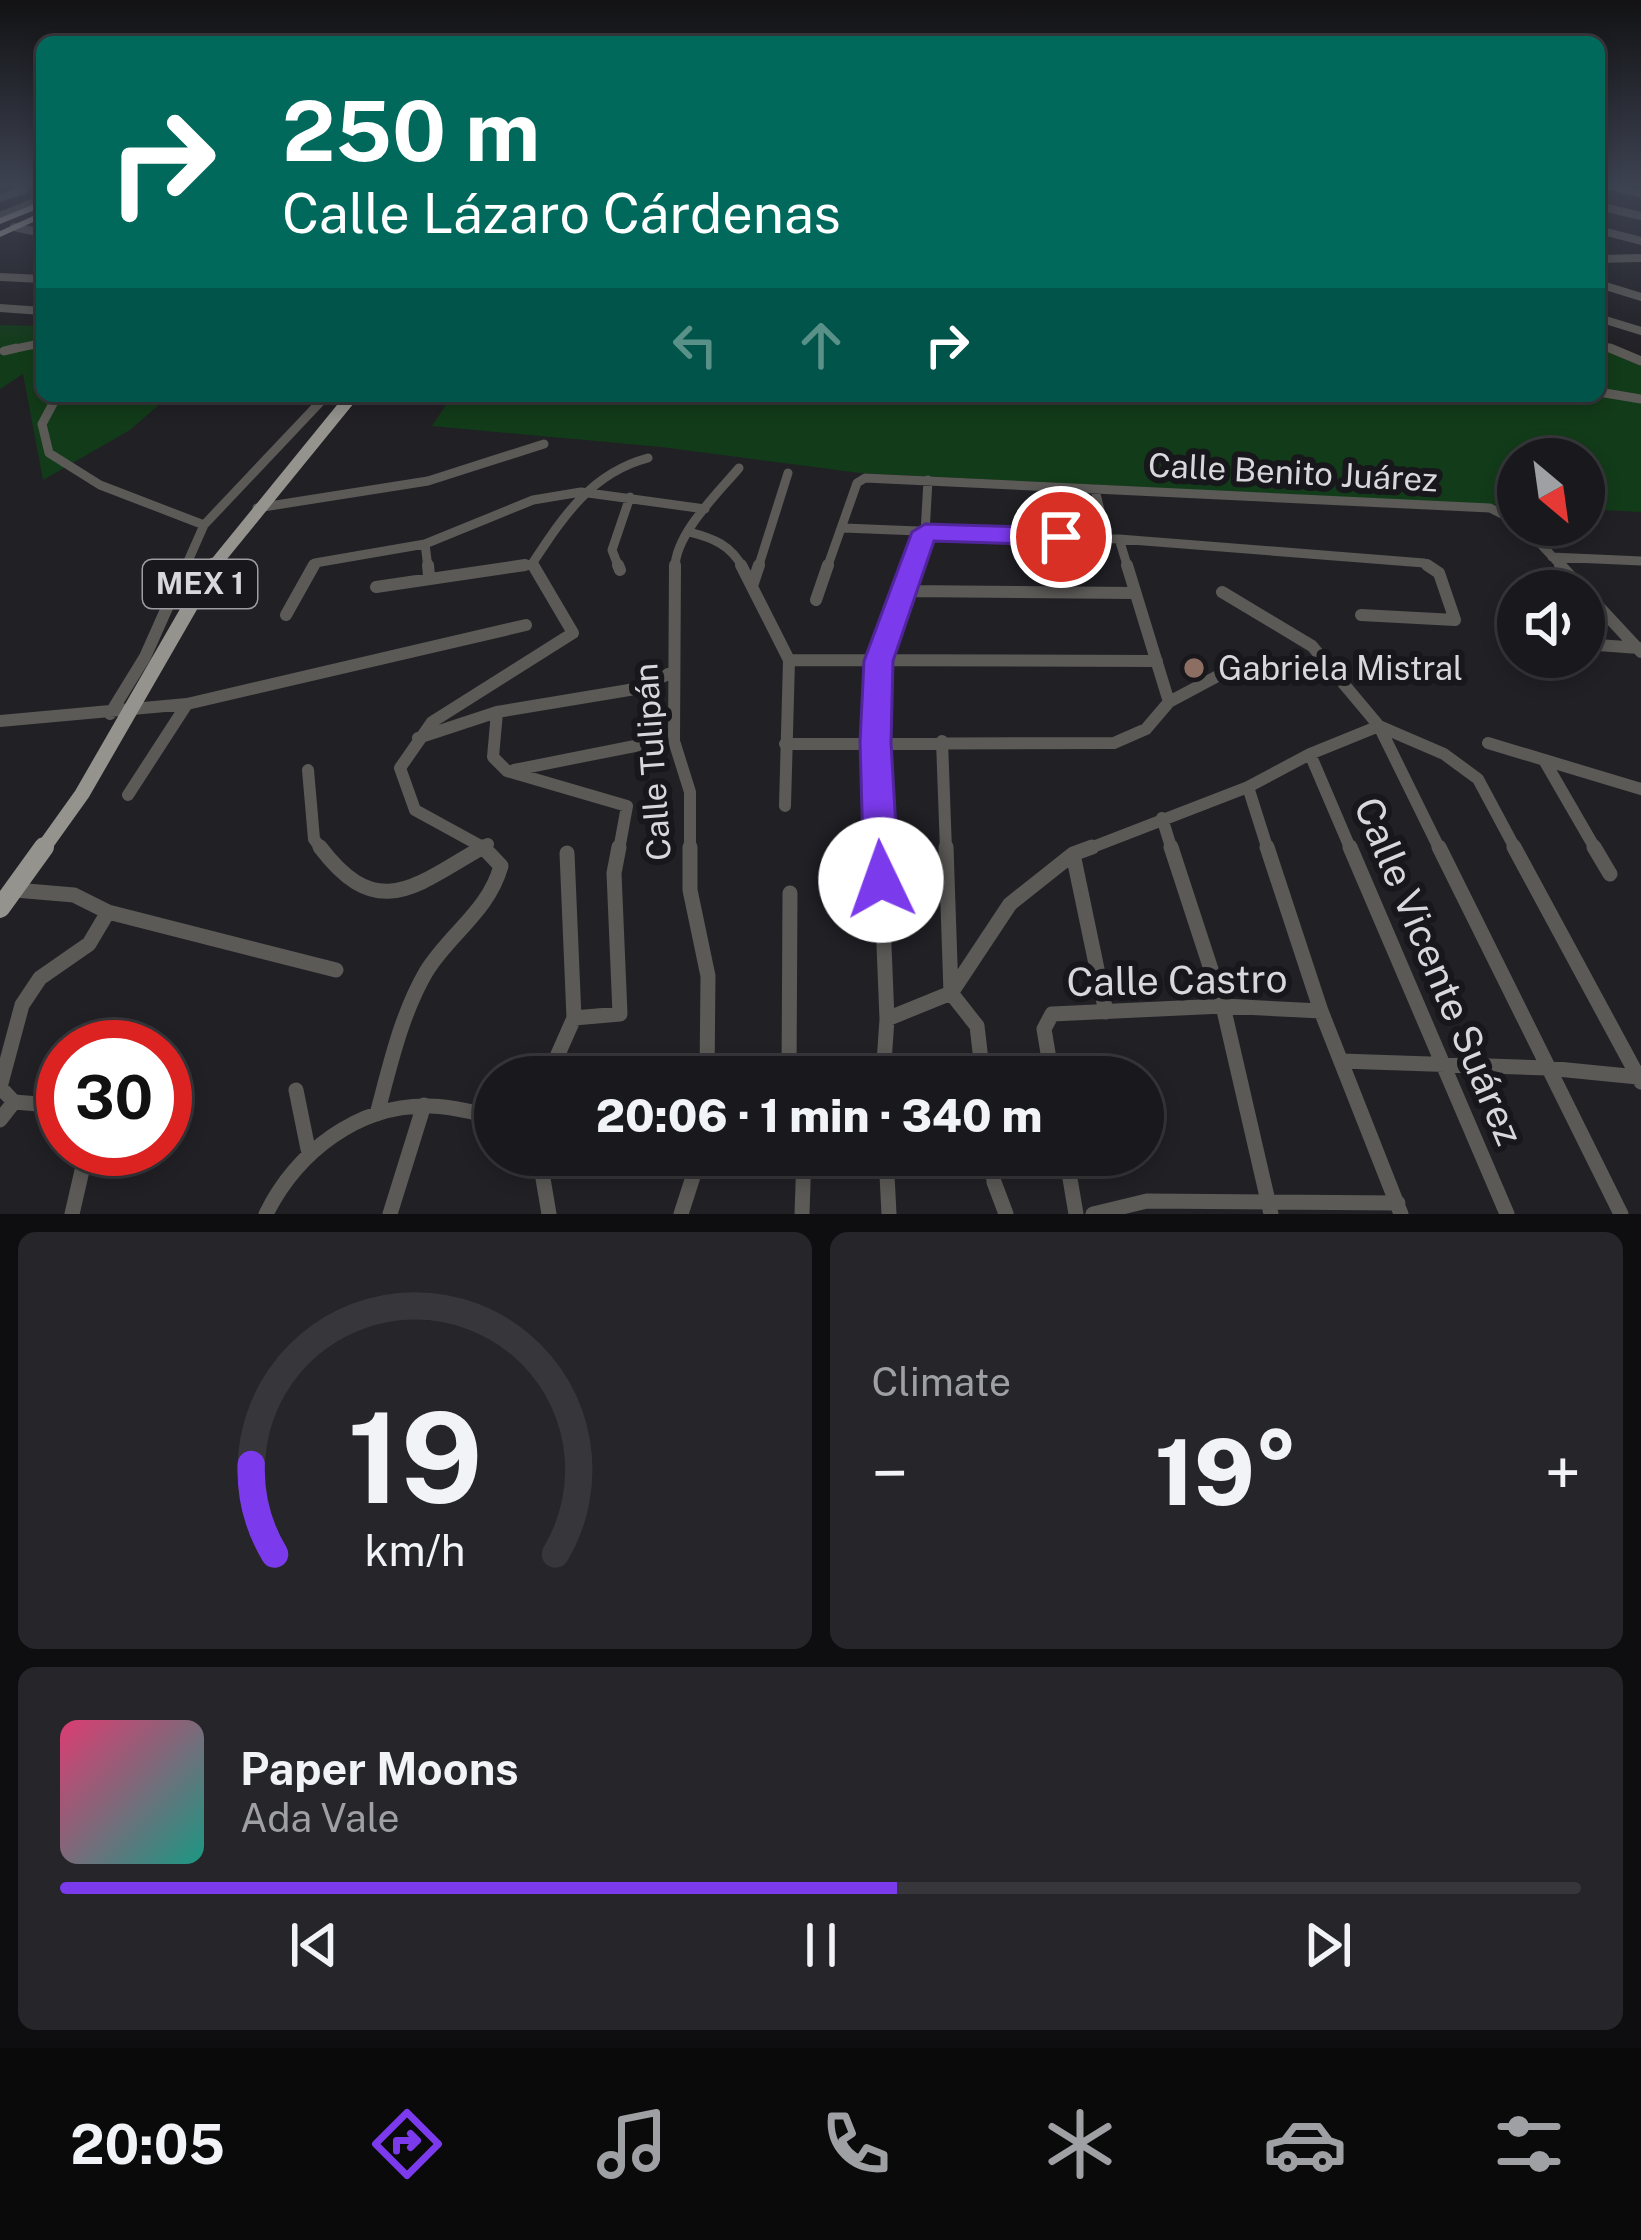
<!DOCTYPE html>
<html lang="en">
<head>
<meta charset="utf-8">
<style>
	:root { --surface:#19181c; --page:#262529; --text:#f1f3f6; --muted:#9fa0a3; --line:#37373b; --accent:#7c3aed }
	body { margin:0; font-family:"Public Sans",sans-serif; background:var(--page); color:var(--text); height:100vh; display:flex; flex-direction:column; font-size:45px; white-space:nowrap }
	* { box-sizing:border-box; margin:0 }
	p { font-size:39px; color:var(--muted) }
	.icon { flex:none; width:66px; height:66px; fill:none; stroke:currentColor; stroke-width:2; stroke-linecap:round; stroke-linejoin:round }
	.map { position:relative; height:1214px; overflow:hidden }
	.drawer { display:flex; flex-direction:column; gap:18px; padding:18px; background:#0e0d0f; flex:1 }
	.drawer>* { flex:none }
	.banner { position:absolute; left:36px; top:36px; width:1569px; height:366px; border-radius:18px; box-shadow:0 6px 18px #0003,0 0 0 3px var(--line); background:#00695c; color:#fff; overflow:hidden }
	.needle { width:78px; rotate:151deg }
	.controls { position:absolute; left:1497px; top:438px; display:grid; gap:24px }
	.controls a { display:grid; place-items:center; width:108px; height:108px; border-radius:50%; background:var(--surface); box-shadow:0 6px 18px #0003,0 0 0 3px var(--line); font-size:60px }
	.speed { position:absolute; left:36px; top:1020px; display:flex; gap:24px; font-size:60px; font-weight:700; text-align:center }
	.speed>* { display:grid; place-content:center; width:156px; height:156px; border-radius:50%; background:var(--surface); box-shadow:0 6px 18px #0003,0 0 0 3px var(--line); line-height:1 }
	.speed .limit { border:18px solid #d22; background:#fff; color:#111 }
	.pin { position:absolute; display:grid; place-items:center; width:102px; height:102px; color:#fff; margin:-51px; border:6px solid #fff; border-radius:50%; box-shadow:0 3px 12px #0007 }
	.me { position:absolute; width:132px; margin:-66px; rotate:357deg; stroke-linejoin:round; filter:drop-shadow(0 0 9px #0008) }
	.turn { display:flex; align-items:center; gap:42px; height:252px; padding:0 48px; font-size:54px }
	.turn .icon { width:156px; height:156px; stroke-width:2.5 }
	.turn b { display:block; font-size:84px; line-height:102px }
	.lanes { display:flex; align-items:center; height:114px; padding:0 48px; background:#0003; justify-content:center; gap:60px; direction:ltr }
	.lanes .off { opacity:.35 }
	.big { font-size:90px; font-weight:800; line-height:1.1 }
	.drawer .card { flex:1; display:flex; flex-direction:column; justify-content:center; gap:18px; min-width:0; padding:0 42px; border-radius:18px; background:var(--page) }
	.drawer .dial { align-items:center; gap:0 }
	.dial svg { height:312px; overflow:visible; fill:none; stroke:var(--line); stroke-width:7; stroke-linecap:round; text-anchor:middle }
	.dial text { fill:var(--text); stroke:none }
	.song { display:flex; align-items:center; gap:36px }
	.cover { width:144px; height:144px; border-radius:18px; background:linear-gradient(135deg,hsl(340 70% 55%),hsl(170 70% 35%)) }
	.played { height:12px; border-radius:6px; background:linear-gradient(90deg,var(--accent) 55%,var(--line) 55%) }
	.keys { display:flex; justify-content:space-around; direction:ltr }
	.heat { display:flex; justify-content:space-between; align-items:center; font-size:66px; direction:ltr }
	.drawer .tiles { flex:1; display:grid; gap:18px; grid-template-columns:1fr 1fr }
	.card:last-child { grid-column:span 2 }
	.trip { position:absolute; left:474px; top:1056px; width:690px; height:120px; border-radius:60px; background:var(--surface); box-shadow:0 6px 18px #0003,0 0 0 3px var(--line); font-weight:800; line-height:120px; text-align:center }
	.menu { display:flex; height:192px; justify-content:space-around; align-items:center; background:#0a0a0b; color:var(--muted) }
	.menu .icon { width:84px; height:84px }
	.menu .on { color:var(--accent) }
	.menu b { font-size:54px; color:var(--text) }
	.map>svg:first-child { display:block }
	.green { fill:#123b19 }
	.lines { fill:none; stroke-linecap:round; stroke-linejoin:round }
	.minor-far3 { stroke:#5b5a57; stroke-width:8 }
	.minor-far2 { stroke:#5b5a57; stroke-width:9 }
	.minor-far1 { stroke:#5b5a57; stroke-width:12 }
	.minor { stroke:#5b5a57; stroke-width:15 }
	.major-far2 { stroke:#95938e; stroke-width:12 }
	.major-far1 { stroke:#95938e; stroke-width:15 }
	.major { stroke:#95938e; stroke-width:20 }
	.highway { fill:#acaaa3; fill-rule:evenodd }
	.route { fill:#7c3aed; stroke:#51269a; stroke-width:3 }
	.education-dot { fill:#8d6e63; stroke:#18171c; stroke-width:4.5 }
	.labels { text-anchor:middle; stroke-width:12; stroke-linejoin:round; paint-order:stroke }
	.shield { fill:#18171c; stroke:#9e9da2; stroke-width:3 }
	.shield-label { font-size:30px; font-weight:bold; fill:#d8d7db }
	.street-label { font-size:33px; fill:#d8d7db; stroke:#18171c }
	.poi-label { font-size:33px; fill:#d8d7db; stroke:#18171c; text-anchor:start }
	.near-street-label { font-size:39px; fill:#d8d7db; stroke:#18171c }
</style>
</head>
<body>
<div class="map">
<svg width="1641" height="1214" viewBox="0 0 1641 1214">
	<rect width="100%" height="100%" fill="#212025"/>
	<path class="green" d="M0 325 42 326V396H169L130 430 43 480 23 374 0 389Z
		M1599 348 1641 366V512L1584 509V459H1518V506L860 473 661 447 432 426 452 396H1599Z"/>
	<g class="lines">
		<path class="minor-far3" d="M1599 183 1641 194
			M0 198 23 190
			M1599 206 1641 216
			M0 216 42 199
			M14 227 42 233
			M1599 230 1641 241
			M1599 259 1641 258
			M0 277 42 279
			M1599 284 1641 297
			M0 308 42 311
			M1599 318 1641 331
			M1599 344 1617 351
			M4 351 42 343"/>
		<path class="minor-far2" d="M1610 348 1641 361
			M4 351 16 348
			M1599 392 1641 399
			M57 396 42 424 49 453 100 485 204 525
			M1095 490 1107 538
			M257 508 428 481 544 444
			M1523 525 1563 568
			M844 528 1119 539 1424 563 1432 568
			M689 532C713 538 731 545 743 568
			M1119 539 1128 568
			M425 544 428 568
			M1552 557 1641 561
			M185 568 204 525 326 396
			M312 568 315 563 425 544 533 500 581 492 705 509
			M504 568 532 564
			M534 568 532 564C563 517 591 473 648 458
			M619 568 612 550 630 497
			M675 568C675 534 718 493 739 468
			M758 568 788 473
			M827 568 857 483 865 478 1490 508 1518 522
			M912 568 925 533 928 480"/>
		<path class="minor-far1" d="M428 565 429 576
			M618 565 620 570
			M675 565 674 741 690 792V850
			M741 565 789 660 785 806
			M1560 565 1641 652
			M753 583 759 565
			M376 587 525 565
			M906 591 1133 593
			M1222 592 1312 646 1379 726 1440 850
			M816 600 828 565
			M286 615 314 565
			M1361 615 1455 620 1439 573 1427 565
			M1584 644 1639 648
			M789 660 1157 661
			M1169 702 1227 671
			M497 712 493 757 507 771 627 806 619 850
			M110 714 145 657 186 565
			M0 721 187 704 526 625
			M1379 726 1444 754 1478 779 1516 850
			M418 738 497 712 641 688 674 671
			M942 741 946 850
			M1488 743 1641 789
			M785 744 1114 743 1146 729 1169 702 1127 565
			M1310 754 1351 850
			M1544 760 1596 850
			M308 770 314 839 322 850
			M514 770 640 745
			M1248 787 1268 850
			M128 795 187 704
			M1162 818 1172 850
			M478 850 488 844
			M488 850 415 810 400 768 432 722 573 633 533 565
			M880 850 878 661 913 565
			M1085 850 1248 787 1310 754 1379 726"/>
		<path class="minor" d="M320 847C378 924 416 885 483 847
			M690 847V890L708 976 707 1077
			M880 847 887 1019 883 1077
			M946 847 951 993 977 1026 983 1077
			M1171 847 1223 1006 1271 1214
			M1267 847 1321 1011 1401 1214
			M1350 847 1507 1214
			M1439 847 1621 1214
			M1514 847 1641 1082
			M1594 847 1610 874
			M1073 854 1106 1012
			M15 890 74 895 108 912 336 970
			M574 1018 620 1014 614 873 619 847
			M887 1019 951 993 1010 904 1073 854 1092 847
			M1341 1061 1547 1068 1638 1077
			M548 1077 574 1018 567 853
			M789 1077 790 893
			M1052 1077 1044 1029 1052 1014 1223 1006 1321 1011
			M296 1090 308 1149
			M63 1106 14 1102 0 1087 22 1005 40 978 89 944 108 912
			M377 1114C390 1066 401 1015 426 972 450 933 488 912 501 866L483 847
			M0 1120 14 1102
			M539 1155 549 1214
			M886 1155 889 1214
			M991 1155 994 1182 1006 1214
			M1066 1155 1076 1214
			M72 1214 87 1149
			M266 1214C297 1152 358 1104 430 1106 452 1106 474 1113 495 1117
			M390 1214 424 1105
			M681 1214 700 1155
			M802 1214 804 1155
			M1093 1214 1147 1201 1398 1203"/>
		<path class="major-far2" d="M212 568 352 396"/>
		<path class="major-far1" d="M42 850 82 794 214 565"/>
		<path class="major" d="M0 908 44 847"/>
		<path class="highway" d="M42 201V207L0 224V218Z
			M42 212V218L0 237V231Z"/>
	</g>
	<linearGradient id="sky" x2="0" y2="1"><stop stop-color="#121214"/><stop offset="0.52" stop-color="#3d4251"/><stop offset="1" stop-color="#3d4251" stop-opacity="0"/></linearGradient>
	<rect width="1641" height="353" fill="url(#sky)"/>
	<path class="route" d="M925 524 1061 528 1074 537 1061 545 934 541 893 661 891 742 899 880 894 892 881 897 869 892 864 880 860 742 864 661 912 532Z"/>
	<circle class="education-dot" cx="1194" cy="668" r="12"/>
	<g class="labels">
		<rect class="shield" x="143" y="560" width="114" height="48" rx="9"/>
		<g class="shield-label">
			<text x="200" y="594">MEX 1</text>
		</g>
		<g class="street-label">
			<text transform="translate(1293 472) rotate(3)" y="12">Calle Benito Juárez</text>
			<text transform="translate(652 762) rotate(-94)" y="12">Calle Tulipán</text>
		</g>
		<g class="poi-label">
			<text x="1218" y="680">Gabriela Mistral</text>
		</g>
		<g class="near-street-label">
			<text transform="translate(1439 971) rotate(67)" y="14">Calle Vicente Suárez</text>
			<text transform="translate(1177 980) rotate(-1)" y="14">Calle Castro</text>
		</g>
	</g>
</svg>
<div class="controls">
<a><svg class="needle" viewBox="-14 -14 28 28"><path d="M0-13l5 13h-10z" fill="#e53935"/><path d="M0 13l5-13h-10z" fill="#9fa0a3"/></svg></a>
<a><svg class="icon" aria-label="sound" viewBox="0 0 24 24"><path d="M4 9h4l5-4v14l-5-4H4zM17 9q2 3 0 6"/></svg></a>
</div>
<div class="speed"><div class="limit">30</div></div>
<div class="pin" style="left:1061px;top:537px;background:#d93025"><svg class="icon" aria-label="arrive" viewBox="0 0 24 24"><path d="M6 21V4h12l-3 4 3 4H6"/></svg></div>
<svg class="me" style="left:881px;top:880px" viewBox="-20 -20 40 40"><circle r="19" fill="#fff"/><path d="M0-13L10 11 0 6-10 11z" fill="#7c3aed"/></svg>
<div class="trip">20:06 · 1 min · 340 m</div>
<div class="banner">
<div class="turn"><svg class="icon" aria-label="right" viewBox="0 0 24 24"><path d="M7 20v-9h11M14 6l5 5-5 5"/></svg><div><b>250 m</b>Calle Lázaro Cárdenas</div></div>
<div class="lanes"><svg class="icon off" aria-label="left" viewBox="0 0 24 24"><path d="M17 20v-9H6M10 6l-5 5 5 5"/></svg><svg class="icon off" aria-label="ahead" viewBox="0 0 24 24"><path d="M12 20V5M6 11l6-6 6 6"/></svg><svg class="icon" aria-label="right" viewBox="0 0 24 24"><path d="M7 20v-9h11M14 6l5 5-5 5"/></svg></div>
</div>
</div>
<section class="drawer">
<div class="tiles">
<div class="card dial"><svg viewBox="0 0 100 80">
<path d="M14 69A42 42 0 1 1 86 69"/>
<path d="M14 69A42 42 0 0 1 8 46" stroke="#7c3aed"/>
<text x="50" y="56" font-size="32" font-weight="700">19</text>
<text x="50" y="72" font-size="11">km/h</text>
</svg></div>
<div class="card"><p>Climate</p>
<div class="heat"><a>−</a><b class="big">19°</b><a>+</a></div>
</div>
<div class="card">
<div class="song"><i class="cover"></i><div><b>Paper Moons</b><p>Ada Vale</p></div></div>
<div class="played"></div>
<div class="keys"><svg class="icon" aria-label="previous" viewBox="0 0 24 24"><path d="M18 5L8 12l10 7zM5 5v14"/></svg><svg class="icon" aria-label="pause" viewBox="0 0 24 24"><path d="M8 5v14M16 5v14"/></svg><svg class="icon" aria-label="next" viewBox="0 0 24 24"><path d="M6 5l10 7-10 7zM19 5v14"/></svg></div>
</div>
</div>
</section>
<nav class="menu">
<b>20:05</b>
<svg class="icon on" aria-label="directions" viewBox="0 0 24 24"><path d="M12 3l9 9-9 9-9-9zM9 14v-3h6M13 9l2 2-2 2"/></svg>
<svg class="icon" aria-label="music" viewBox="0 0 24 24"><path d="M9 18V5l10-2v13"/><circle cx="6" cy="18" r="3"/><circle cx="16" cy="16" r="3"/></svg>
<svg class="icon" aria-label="phone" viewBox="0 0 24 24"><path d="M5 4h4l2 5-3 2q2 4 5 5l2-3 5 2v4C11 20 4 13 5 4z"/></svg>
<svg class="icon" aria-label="climate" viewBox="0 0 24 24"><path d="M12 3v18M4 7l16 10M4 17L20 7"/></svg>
<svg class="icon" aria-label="car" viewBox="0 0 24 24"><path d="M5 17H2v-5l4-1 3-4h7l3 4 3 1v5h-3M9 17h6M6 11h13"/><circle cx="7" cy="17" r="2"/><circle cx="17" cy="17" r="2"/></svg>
<svg class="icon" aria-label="filters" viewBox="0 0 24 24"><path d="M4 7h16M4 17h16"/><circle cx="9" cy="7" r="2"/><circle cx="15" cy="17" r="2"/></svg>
</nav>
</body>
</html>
